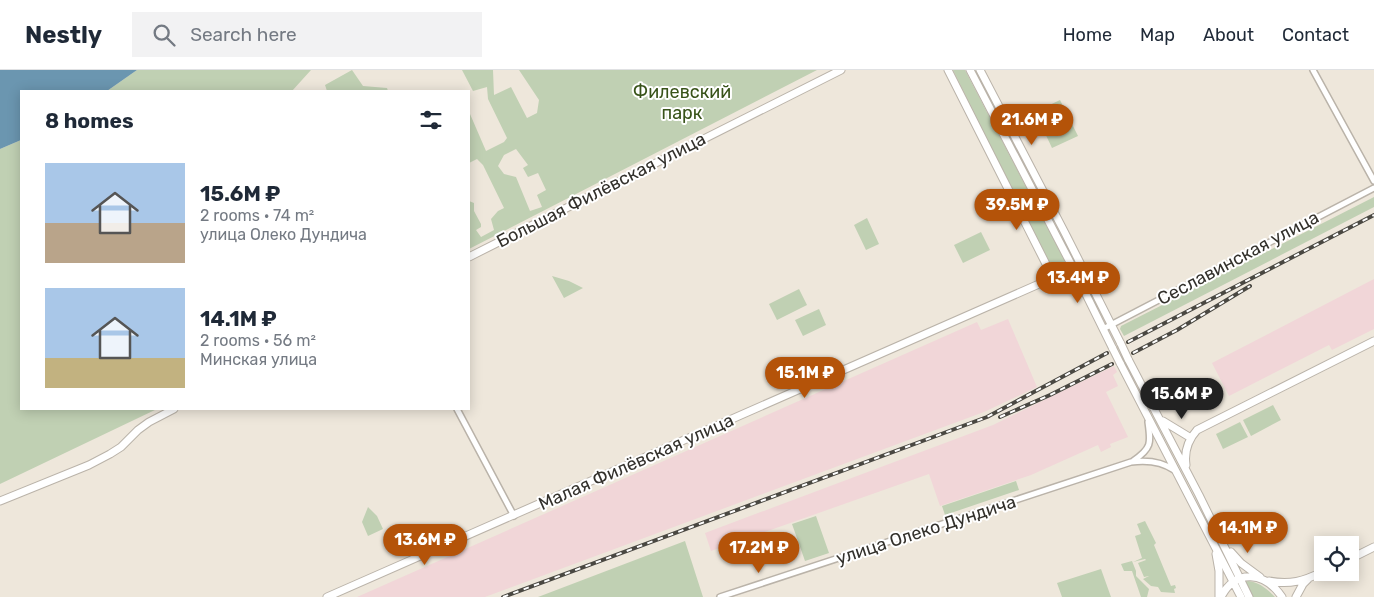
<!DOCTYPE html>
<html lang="en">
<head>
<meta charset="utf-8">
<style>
  :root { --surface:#fff; --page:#f2f2f3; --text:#1f2937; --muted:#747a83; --line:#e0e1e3; --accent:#b45309 }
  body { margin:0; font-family:Rubik,sans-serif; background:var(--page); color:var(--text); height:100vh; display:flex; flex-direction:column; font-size:19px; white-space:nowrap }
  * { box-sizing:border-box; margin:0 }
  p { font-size:16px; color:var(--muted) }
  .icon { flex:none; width:28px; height:28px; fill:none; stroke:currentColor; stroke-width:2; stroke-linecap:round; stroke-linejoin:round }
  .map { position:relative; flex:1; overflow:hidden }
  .side { position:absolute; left:20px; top:20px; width:450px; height:320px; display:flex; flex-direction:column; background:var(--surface); border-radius:0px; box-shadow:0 2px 12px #0003 }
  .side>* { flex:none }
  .fabs { position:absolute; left:1314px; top:466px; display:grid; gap:10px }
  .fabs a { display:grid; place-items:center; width:45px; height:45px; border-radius:0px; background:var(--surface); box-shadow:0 2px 12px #0003; font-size:25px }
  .price { position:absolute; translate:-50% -42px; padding:0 11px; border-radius:18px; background:var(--accent); color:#fff; font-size:16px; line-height:32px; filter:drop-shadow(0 1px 2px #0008) }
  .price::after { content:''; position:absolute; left:50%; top:30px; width:15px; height:11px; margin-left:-8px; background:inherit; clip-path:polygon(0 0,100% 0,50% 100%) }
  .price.on { background:#222; color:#fff }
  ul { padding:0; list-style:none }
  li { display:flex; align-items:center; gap:15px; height:125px; padding:0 25px }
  li span { display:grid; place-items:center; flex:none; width:140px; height:100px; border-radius:0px; color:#555 }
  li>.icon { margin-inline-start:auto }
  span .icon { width:60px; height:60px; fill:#fffc; stroke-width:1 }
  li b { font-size:21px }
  h2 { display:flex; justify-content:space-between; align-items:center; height:60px; padding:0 25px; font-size:21px }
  header { display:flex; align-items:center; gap:30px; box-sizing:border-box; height:70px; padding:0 25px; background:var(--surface); border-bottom:1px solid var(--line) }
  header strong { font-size:24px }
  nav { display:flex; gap:28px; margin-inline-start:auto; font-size:18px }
  .search { width:350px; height:45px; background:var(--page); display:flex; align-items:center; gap:12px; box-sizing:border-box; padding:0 18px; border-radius:0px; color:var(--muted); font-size:19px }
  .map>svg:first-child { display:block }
  .industrial { fill:#f1d6d8 }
  .green { fill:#c0d0b3; fill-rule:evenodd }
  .water { fill:#6b96b0 }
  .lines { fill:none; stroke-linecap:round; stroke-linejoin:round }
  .street-casing { stroke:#bab3a9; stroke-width:8 }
  .secondary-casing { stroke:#bab3a9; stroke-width:9 }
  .street { stroke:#fff; stroke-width:5 }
  .secondary { stroke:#fff; stroke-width:7 }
  .rail-casing { stroke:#4a4842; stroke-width:4 }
  .rail { stroke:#fff; stroke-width:2; stroke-dasharray:5.5; stroke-linecap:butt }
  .secondary-bridge-casing { stroke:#bab3a9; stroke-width:9; stroke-linecap:butt }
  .secondary-bridge { stroke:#fff; stroke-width:7 }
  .labels { text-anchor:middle; stroke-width:4; stroke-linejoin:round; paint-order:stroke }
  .park-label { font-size:18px; fill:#385319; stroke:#fff }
  .street-label { font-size:18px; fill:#33312c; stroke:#fff }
</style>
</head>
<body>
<header>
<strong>Nestly</strong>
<div class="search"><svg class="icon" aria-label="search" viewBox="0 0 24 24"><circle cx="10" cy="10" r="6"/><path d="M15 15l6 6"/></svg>Search here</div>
<nav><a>Home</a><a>Map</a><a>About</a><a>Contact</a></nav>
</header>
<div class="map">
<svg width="1374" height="527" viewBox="0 0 1374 527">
  <rect width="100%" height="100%" fill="#eee7db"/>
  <path class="industrial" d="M1374,209V259L1332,280L1329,275L1229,326L1212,293Z
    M1008,249L1037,317L984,342L485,527H357L977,252L981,260Z
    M1114,296L1117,302L1113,305L1118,316L1106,322L1128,367L1110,374L1111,377L1101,382L1098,375L1031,405L940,436L929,404L711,481L705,463L993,355Z"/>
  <path class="green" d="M137,0H311L292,21H107Z
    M352,0L363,16L387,18L388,21H327L325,15Z
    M462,0H493L494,25L511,17L527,48L537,43L539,30L519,0H817L469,179V131L474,133V141L481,154V157L476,160L481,167L494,160L491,149L498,141L504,138L483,95L477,89L469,93V64L470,63L469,61V45L470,44L486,81L504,72L507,68L488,29L487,17L473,21ZM516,79L528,95L523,98L528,107L538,103L546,120L537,125L542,137L530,141L516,107L504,104L498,96L504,85Z
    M953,0H965L1065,191L1061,197L1054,199L1050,196Z
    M1060,30L1078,66L1052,78L1035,42Z
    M21,70V339H157L0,414V79Z
    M1374,127V137L1124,266L1120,259L1121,256Z
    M867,148L879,174L866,180L854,155Z
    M981,162L990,180L963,193L954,175Z
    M552,206L569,211L583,218L564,228Z
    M799,219L807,235L777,250L769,234Z
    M819,239L826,255L803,266L795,250Z
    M1273,335L1281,350L1251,366L1243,350Z
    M1240,352L1248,367L1223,379L1216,364Z
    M1016,411L1019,420L945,445L942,436Z
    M368,437L377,446L383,459L368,466L362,452Z
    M816,446L829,483L805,491L792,454Z
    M1145,451L1156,473L1154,475L1171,516L1175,515L1176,518L1174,519L1175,523L1161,522L1158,517L1151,516L1143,509L1149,506L1144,507L1138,493L1146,490L1145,489L1133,492L1142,488L1135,466L1141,464L1137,454Z
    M685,471L703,527H538Z
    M1132,491L1136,501V506L1149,519L1147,527H1141L1132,501H1124L1121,494Z
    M1101,499L1111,527H1062L1057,513Z
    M1248,511C1259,512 1267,519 1275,527H1252L1245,512Z"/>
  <path class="water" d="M0,0H137L107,21H21V70L0,79Z"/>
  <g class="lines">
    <defs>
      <path id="street" d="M1313,0L1374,111
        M1103,259L1374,118
        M457,339L514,446
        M1133,391C1152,378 1151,373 1148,352
        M720,527L1131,392C1146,390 1161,391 1174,400"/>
      <path id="secondary" d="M948,0L1048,198C1049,203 1049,207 1045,211
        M970,0L1073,198L1113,279
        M980,0L1065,163L1121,274
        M469,187L841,0
        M1128,289L1199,425L1249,527
        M1120,293L1241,527
        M1163,351L1191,368
        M1186,395C1184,381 1188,370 1197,360L1374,271
        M0,431L89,395L110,384L121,377L138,360L149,352L174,339
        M1231,482L1241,493L1260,507
        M1216,484L1219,501V527
        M1350,489L1374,477
        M1269,511C1290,515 1304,511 1322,502
        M327,527L1064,203L1080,193
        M1221,527C1236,498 1265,502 1282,527
        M1296,527L1303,514L1308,509"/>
    </defs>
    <use href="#street" class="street-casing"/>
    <use href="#secondary" class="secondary-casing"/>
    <use href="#street" class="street"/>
    <use href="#secondary" class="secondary"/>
    <defs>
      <path id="rail" d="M1128,272L1374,145
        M1133,283L1177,260L1250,216
        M1000,347L1050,325L1112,294
        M503,527L987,347L1107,283"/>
    </defs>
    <use href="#rail" class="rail-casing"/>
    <use href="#rail" class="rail"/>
    <defs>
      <path id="secondary-bridge" d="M1121,274L1128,289
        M1113,279L1120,293"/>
    </defs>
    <use href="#secondary-bridge" class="secondary-bridge-casing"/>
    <use href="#secondary-bridge" class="secondary-bridge"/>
  </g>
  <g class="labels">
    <g class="park-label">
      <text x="682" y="28">Филевский<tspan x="682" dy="21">парк</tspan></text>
    </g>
    <g class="street-label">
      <text transform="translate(601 120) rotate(-27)" y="6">Большая Филёвская улица</text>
      <text transform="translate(1238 188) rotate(-28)" y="6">Сеславинская улица</text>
      <text transform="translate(636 392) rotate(-24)" y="6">Малая Филёвская улица</text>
      <text transform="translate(926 460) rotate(-18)" y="6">улица Олеко Дундича</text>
    </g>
  </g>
</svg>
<div class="fabs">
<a><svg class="icon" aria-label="locate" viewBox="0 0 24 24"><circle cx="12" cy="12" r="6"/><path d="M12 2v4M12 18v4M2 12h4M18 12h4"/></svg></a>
</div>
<b class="price" style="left:1032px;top:76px">21.6M ₽</b>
<b class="price" style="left:1017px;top:161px">39.5M ₽</b>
<b class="price" style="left:1078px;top:234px">13.4M ₽</b>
<b class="price" style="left:805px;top:329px">15.1M ₽</b>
<b class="price on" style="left:1182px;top:350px">15.6M ₽</b>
<b class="price" style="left:1248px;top:484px">14.1M ₽</b>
<b class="price" style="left:425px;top:496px">13.6M ₽</b>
<b class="price" style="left:759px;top:504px">17.2M ₽</b>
<section class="side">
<h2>8 homes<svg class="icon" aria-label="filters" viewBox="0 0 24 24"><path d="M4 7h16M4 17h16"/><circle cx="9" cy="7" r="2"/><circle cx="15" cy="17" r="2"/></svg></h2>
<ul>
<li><span style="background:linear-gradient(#a9c7e8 60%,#b9a48a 0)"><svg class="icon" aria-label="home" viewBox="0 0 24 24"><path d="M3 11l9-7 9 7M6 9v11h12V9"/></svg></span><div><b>15.6M ₽</b><p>2 rooms · 74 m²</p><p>улица Олеко Дундича</p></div></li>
<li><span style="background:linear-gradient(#a9c7e8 70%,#c2b280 0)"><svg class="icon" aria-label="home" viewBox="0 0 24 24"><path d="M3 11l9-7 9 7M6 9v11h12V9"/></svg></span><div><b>14.1M ₽</b><p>2 rooms · 56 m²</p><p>Минская улица</p></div></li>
</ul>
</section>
</div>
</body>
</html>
